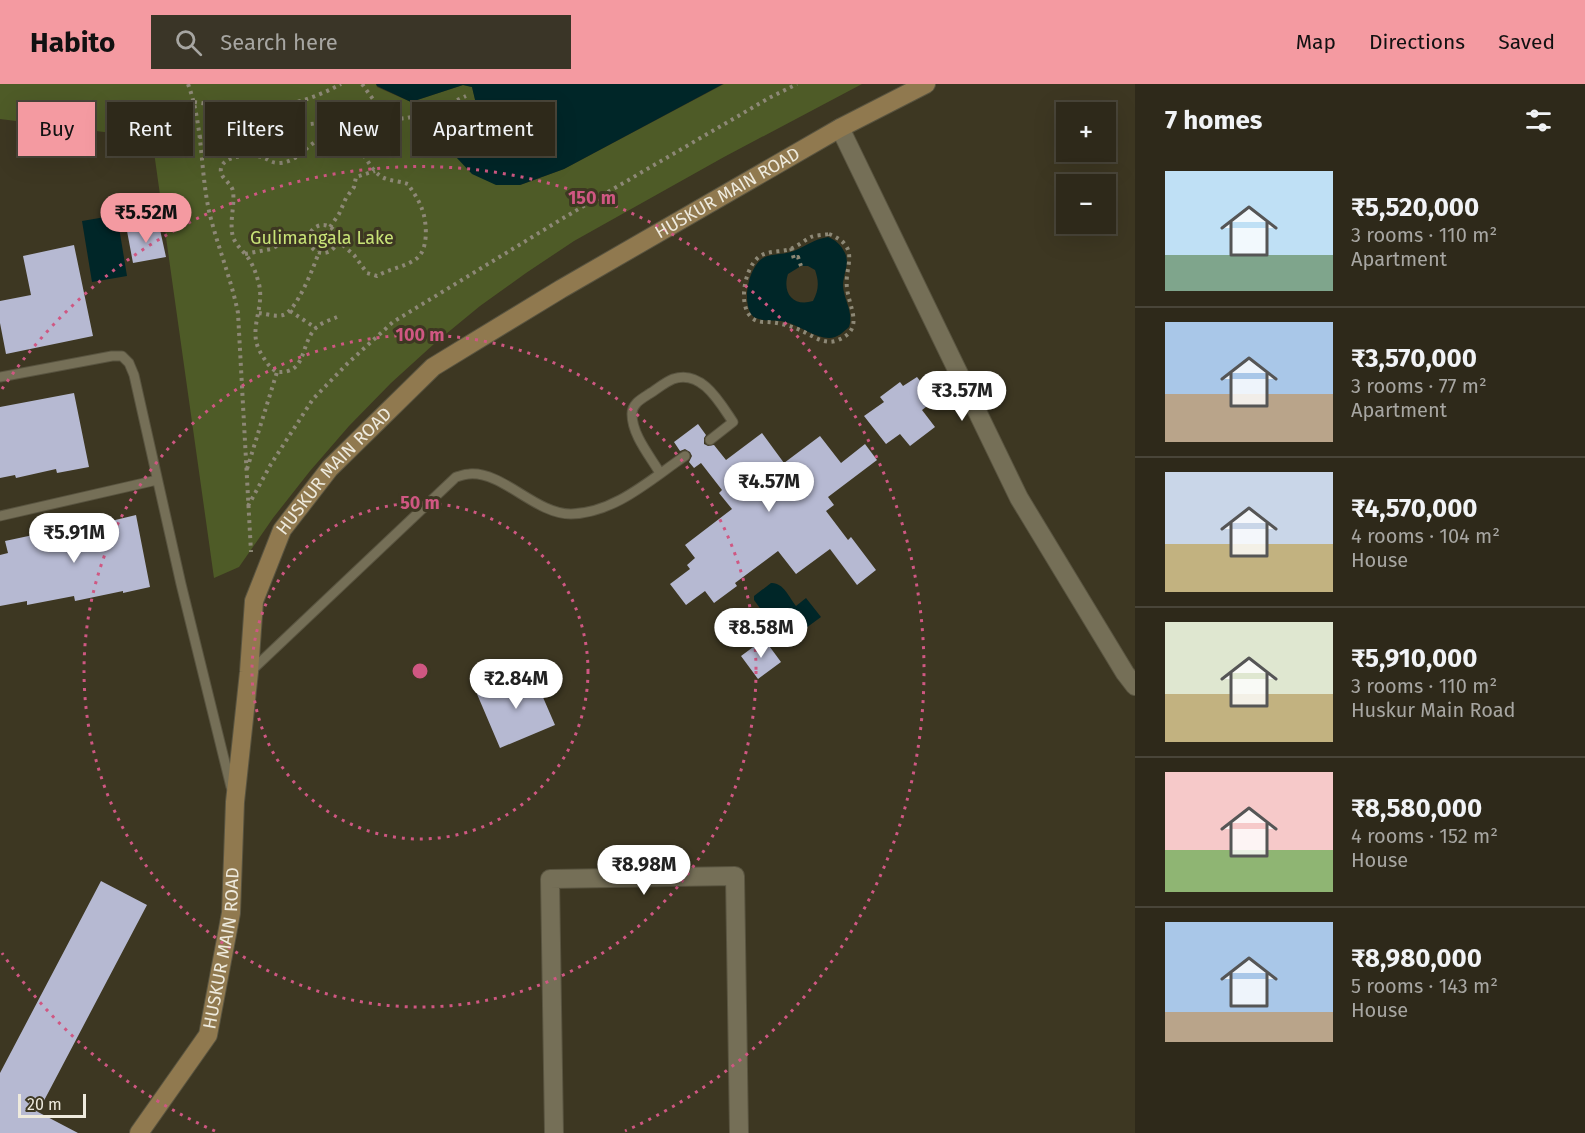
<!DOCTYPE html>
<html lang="en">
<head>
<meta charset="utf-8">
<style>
  :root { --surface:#2e291a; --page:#3a3527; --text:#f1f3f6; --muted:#a7a6a2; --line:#494539; --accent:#f49aa1 }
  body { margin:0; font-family:"Fira Sans",sans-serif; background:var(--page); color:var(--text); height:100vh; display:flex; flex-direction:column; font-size:22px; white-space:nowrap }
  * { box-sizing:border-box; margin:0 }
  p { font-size:20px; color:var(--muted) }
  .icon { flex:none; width:33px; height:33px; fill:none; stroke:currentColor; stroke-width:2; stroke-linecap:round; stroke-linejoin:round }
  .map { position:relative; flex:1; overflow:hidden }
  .drawer { display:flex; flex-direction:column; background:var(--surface); width:450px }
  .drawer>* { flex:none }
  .guide { position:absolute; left:18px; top:18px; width:570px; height:54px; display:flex; gap:12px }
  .controls { position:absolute; left:1056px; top:18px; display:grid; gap:12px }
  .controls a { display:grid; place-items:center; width:60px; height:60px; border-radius:0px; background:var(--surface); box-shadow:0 6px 24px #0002,0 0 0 2px var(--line); font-size:30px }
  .scale { position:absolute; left:18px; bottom:15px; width:68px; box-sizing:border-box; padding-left:6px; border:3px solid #eeeadd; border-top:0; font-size:16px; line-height:21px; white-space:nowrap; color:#eeeadd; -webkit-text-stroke:4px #3d3722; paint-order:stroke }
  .price { position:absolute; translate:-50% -51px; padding:0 14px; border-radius:21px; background:#fff; color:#222; font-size:20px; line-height:39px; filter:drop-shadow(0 2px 3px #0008) }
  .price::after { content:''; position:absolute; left:50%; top:36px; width:18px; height:14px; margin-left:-9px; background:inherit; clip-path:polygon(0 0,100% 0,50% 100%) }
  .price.on { background:var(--accent); color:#111 }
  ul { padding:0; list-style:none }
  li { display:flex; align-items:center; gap:18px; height:150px; padding:0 30px }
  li+li { border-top:2px solid var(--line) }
  li span { display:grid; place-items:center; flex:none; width:168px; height:120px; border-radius:0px; color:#555 }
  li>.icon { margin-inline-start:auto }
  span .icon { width:72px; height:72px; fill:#fffc; stroke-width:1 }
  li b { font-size:26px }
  h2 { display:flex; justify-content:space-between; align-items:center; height:72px; padding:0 30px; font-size:26px }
  .tag { padding:0 21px; border-radius:0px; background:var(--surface); box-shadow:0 6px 24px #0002,0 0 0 2px var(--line); font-size:21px; line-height:54px }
  .tag.on { background:var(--accent); color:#111 }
  header { display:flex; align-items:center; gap:36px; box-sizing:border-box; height:84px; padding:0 30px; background:var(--accent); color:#111 }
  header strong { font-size:28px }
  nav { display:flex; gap:33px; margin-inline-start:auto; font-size:21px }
  .search { width:420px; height:54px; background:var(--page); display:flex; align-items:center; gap:15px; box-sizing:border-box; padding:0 21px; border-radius:0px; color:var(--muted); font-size:22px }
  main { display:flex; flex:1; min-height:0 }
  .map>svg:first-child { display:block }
  .green { fill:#4e5b27 }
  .water { fill:#002628; fill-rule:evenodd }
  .building { fill:#b6b9d2 }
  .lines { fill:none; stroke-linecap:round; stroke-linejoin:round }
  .service-casing { stroke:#595440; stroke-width:11 }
  .minor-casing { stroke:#595440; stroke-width:20 }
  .secondary-casing { stroke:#595440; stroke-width:20 }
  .path { stroke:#8d8876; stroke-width:4; stroke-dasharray:3 4.5; stroke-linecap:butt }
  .service { stroke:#756f57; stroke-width:9 }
  .minor { stroke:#756f57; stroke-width:18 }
  .secondary { stroke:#90794f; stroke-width:18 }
  .ring { fill:none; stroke:#cf5782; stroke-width:3; stroke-dasharray:3 6 }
  .labels { text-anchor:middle; stroke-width:6; stroke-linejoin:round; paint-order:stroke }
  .street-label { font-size:18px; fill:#eeeadd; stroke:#3d3722 }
  .park-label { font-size:18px; fill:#c8e377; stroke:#3d3722 }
  .centre { fill:#cf5782; stroke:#3d3722; stroke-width:3 }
  .ring-label { font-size:18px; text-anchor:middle; font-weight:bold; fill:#cf5782; stroke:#3d3722; stroke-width:6; stroke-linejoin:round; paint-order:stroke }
</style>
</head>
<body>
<header>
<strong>Habito</strong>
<div class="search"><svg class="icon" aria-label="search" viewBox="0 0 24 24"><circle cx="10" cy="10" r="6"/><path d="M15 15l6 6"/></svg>Search here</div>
<nav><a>Map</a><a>Directions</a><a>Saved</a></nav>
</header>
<main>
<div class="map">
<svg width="1135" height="1049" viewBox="0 0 1135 1049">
  <rect width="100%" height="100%" fill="#3d3722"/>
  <path class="green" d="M0,0H376L377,3L411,18L463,1L472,3L476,19L464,30L447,38L520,101L564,85L724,0H862L724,73L574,157L526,189L480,222L435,259L391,299L349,342L310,387L273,434L239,483L214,494L152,54L0,35Z"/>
  <path class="water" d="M376,0H723L564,85L520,101H496L472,90L440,56V46L447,38L464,30L476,20L472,3L463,1L411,18L377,2Z
    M117,131L127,192L92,198L82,137Z
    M828,153C836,156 841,161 845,169C850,180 843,190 843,202C844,216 854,229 849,243C843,248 838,254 829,254C815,254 800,242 786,238C776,235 757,239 751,230C742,215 749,183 763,174C772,169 784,171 794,167C808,161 812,156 828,153ZM801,182H808L815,186C819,197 819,206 813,217C793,223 782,209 788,190Z
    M771,499C783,498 789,513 796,522L806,514L821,533L787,558L783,552L785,548L784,543L781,540L773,542L754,516V512Z"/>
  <path class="building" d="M159,141L166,173L133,179L127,147Z
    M74,161L93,252L6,270L0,239V217L31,211L23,172Z
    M917,293L935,316L922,326L935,343L910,362L900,350L886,360L864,332L884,318L880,313L900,298L903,302Z
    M74,309L89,383L57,389L56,385L16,394L15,391L0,394V323Z
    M698,340L706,351L704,354V360L708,362L714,361L726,376L762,349L784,379L820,352L841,379L865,360L877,376L828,413L834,421L826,427L848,456L851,453L876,486L857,501L830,465L796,490L778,467L735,499L737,502L714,519L705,507L686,521L670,500L690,485L687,481L695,474L685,461L732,425L719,409L722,406L701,379L694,384L689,378L692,372L690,368L685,365L680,367L674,358Z
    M136,431L150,503L123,509V507L75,517L74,512L27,521V517L0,522V471L8,469L5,457L52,447L53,451Z
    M764,555L781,578L758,595L741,572Z
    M532,588L555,641L500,664L477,610Z
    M101,797L147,821L38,1028L78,1049H0V989Z"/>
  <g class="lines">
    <defs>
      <path id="service" d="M0,293L112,272H122L129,279L134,291L181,500L231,703
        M660,389C650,372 632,351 632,330C632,320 641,315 649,310C656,306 665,298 673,295C702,285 720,319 733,338L710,356
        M0,432L157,396
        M251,587L456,393C460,392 465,390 469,390C503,387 535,430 571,430C615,429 651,395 685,372"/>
      <path id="minor" d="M840,44L1019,414L1125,589L1135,602
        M554,1049L550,795L735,792L739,1049"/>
      <g id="secondary">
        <path id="s1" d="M139,1049L208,951L231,829L235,718L249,588L254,517L282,446L330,384L433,283L561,205L840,44L926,0"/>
      </g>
    </defs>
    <use href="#service" class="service-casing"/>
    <use href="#minor" class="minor-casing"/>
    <use href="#secondary" class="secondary-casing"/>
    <path class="path" d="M188,0C203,40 200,85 209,127C217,161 231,194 238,229L251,468
      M362,0L378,22L393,36
      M194,18C210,20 226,23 241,24C275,27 312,16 341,0
      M199,53L319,39L378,37L407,34L429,29L466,12
      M309 155a14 14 0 1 1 28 0a14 14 0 1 1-28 0Z
      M330,143L339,130L346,114L354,103L356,93L375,87
      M829,150C862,163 844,182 847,204C849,224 865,245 838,256C824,262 812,251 800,246C788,241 776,238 764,238C734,238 742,184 760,172C768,167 778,168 787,166C796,164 803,157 811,153C816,151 823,151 829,150Z
      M791,164L794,175L798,173L801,182
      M245,170L271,165L285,158L293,160L309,153
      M290,227L316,244
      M259,229C266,230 276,233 283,231C297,227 314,182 319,168
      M337,233C330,236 320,239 315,245C300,261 307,290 277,288C270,284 266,278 262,271C246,247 265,226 259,200C256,189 253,180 246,171C241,165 236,161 233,153C229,138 235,122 233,107C231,98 219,94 221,84C224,71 251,70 262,73C268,75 271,79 279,79C306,78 310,44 344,56C366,63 365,82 382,93C389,97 400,97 408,100C413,108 419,116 422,125C427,138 429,166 416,175C405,183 389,185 377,192L367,189L354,171L337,156
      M247,385L277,288
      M248,422L271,380L313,315L348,279L393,238L565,133L769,14L797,0"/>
    <use href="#service" class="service"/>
    <use href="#minor" class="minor"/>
    <use href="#secondary" class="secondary"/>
  </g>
  <g class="ring">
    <circle cx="420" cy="587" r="168"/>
    <circle cx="420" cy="587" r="336"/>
    <path d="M215 1047A504 504 0 0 1 2 869M2 305A504 504 0 1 1 625 1047"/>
  </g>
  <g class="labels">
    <g class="street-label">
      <text dy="6" stroke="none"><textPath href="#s1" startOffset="1198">HUSKUR MAIN ROAD</textPath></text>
      <text dy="6" stroke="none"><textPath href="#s1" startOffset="712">HUSKUR MAIN ROAD</textPath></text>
      <text dy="6" stroke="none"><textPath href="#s1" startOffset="208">HUSKUR MAIN ROAD</textPath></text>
    </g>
    <g class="park-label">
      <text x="322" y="160">Gulimangala Lake</text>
    </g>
  </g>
  <circle cx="420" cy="587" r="9" class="centre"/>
  <g class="ring-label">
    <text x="592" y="120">150 m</text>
    <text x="420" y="257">100 m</text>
    <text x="420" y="425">50 m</text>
  </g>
</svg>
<div class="controls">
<a>+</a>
<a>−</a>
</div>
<div class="scale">20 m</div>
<b class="price on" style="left:146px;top:160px">₹5.52M</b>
<b class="price" style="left:962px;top:338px">₹3.57M</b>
<b class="price" style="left:769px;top:429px">₹4.57M</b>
<b class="price" style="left:74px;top:480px">₹5.91M</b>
<b class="price" style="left:761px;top:575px">₹8.58M</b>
<b class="price" style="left:516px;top:626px">₹2.84M</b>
<b class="price" style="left:644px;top:812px">₹8.98M</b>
<div class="guide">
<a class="tag on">Buy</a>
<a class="tag">Rent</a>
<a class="tag">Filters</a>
<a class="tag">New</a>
<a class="tag">Apartment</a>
</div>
</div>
<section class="drawer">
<h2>7 homes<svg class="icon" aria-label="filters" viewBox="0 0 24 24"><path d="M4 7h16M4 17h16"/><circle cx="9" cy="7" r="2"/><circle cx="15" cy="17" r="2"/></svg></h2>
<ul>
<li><span style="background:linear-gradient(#bfe0f5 70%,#7fa58c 0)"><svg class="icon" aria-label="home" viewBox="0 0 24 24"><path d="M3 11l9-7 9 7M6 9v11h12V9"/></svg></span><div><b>₹5,520,000</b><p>3 rooms · 110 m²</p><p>Apartment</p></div></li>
<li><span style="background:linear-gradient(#a9c7e8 60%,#b9a48a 0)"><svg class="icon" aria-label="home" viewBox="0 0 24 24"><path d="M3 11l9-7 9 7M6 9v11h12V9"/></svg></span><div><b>₹3,570,000</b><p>3 rooms · 77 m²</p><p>Apartment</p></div></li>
<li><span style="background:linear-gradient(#c9d6e8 60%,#c2b280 0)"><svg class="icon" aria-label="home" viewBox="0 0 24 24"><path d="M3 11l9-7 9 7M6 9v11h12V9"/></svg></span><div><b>₹4,570,000</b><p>4 rooms · 104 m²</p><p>House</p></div></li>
<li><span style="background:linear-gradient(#dfe7d0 60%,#c2b280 0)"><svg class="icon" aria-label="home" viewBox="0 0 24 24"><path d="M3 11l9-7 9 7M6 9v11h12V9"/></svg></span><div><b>₹5,910,000</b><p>3 rooms · 110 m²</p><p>Huskur Main Road</p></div></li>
<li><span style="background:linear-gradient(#f6c9c9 65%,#8fb573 0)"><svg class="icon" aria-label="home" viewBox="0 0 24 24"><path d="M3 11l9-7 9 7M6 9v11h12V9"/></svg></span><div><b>₹8,580,000</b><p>4 rooms · 152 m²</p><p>House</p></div></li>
<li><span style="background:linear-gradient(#a9c7e8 75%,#b9a48a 0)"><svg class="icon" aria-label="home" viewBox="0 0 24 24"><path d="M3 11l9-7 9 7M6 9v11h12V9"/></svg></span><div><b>₹8,980,000</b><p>5 rooms · 143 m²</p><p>House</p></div></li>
</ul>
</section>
</main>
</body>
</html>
